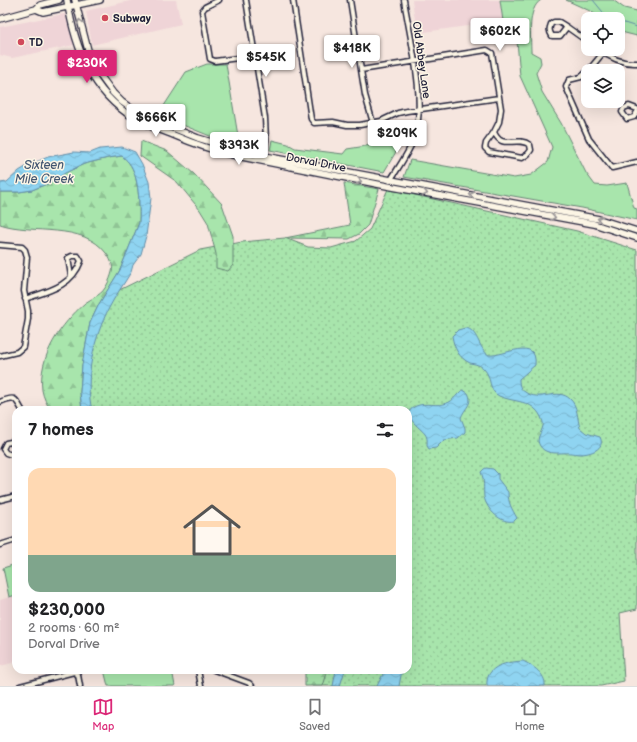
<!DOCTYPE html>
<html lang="en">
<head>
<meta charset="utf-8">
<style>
  :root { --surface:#fff; --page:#f6f6f6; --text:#202124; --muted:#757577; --line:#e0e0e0; --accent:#db2777 }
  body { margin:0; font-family:"Balsamiq Sans",sans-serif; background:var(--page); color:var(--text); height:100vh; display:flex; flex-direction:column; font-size:15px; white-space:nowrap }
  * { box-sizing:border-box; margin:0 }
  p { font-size:13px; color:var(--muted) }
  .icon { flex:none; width:22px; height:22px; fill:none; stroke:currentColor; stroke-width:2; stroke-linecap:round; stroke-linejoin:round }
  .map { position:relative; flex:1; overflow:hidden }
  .sheet { position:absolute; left:12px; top:406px; width:400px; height:268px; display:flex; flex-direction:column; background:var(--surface); border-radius:12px; box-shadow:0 4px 16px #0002 }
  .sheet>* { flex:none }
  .controls { position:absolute; left:581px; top:12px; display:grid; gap:8px }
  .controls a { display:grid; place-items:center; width:44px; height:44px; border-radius:8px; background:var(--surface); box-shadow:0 4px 16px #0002; font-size:20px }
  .price { position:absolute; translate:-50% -34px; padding:0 9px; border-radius:4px; background:#fff; color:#222; font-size:13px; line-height:26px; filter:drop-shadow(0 1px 2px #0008) }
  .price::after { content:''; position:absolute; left:50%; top:24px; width:12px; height:9px; margin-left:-6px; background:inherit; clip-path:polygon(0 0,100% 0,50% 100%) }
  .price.current { background:var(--accent); color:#fff }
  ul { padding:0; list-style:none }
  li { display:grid; align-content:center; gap:8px; height:212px; padding:0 16px }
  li+li { border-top:1px solid var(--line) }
  li span { display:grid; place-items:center; height:124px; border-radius:12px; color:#555 }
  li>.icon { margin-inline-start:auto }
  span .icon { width:72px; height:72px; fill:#fffc; stroke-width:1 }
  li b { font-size:17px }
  h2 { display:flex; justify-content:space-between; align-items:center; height:48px; padding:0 16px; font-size:17px }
  .tab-bar { display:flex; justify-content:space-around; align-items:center; height:56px; border-top:1px solid var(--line); background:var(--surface); font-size:11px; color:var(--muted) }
  .tab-bar a { display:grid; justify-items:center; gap:2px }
  .tab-bar .current { color:var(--accent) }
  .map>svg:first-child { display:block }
  .built { fill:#efd4d7 }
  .grass { fill:url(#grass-dots); stroke:#658474 }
  .forest { fill:url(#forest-firs); stroke:#658474 }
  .park { fill:#a8e5ac; stroke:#658474 }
  .water { fill:url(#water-waves); stroke:#638da8 }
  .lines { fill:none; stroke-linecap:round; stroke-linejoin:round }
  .stream { stroke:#638da8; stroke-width:1 }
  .street-casing { stroke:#22223b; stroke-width:7 }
  .secondary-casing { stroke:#22223b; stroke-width:8 }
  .street { stroke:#fcf5e5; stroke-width:4 }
  .secondary { stroke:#fcf5e5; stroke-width:5.5 }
  .oneway { stroke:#9a9698 }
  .poi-dot { fill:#d1495b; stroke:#fcf5e5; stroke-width:1.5 }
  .labels { text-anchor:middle; stroke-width:3; stroke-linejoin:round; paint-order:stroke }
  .poi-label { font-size:11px; font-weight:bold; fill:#22223b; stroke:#fcf5e5; text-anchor:start }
  .street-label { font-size:11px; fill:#22223b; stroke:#fcf5e5 }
  .water-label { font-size:12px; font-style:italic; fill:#435772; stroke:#fcf5e5 }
</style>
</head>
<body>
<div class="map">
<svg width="637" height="686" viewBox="0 0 637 686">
  <defs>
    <pattern id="grass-dots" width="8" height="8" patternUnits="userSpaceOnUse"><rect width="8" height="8" fill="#a8e5ac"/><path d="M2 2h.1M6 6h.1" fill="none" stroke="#90c495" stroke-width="1.8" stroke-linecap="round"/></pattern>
    <pattern id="forest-firs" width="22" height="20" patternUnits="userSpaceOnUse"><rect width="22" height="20" fill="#a8e5ac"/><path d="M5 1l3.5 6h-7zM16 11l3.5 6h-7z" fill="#90c495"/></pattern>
    <pattern id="water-waves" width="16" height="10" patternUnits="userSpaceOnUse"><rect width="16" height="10" fill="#8fd4f1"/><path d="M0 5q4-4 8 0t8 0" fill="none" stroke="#7bb6d0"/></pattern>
  </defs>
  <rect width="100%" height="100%" fill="#f6e6df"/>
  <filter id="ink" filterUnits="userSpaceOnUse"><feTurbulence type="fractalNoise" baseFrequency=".025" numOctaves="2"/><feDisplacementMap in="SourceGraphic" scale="8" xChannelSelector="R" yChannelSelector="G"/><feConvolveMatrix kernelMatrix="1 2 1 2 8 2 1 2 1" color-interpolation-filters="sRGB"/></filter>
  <g filter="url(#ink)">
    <path class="built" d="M134,0H176L181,24L92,45L86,11Z
      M412,0H500L503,21L417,33Z
      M64,14L68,17L74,45L12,58L0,55V27Z
      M16,595V662L0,666V600Z"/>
    <path class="grass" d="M388,189L577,231L637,250V609L620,613L624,681L601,686H312L314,670H408V410H56L44,389L45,363L58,337L81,309L200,250L242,242L285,238L308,247L331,248L356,241L370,229Z"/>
    <path class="forest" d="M141,141L167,151L194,174L222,204L233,236V265L228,271L216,268V254L208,223L200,210L177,182L140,156Z
      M122,156C124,158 127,160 129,163C139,175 140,207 139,223L120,270L99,304L90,323L82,365L80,392L82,410H50C47,404 43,397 42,390C38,356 61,324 85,303C89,300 94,298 98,295C105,291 110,280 112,272C114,266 110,258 106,253C83,222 32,235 0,224V192H19L32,190L54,181L65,173L84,164L108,158Z
      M344,183L379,189L368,225L359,234L349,239L285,238L350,225Z
      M305,670H328L323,686H305Z"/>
    <path class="park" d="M500,0H541C527,9 531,37 531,52L540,57L541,63L536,73L542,92L561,123L586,173L595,185L607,186L627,183L634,208L637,209V220L582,208L404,177L410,160L514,178L531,175L548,162L552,147L520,76L516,29L508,21H503Z
      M566,0H613L624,8L637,11V36L625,33L618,29V19H603L590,11Z
      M207,64H226L239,142L210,136L158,115L186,72Z
      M406,135L384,172L270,150L272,140L288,144L295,148L343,154L347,149C367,146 386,143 406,135Z
      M16,564V595L9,597L3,568Z
      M104,670H172L175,686H108Z"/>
    <path class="water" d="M122,147L135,152L142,164L149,182L151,198L146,236L141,254L133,265L131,272C124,284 115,296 109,308C94,337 84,379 92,410H82L80,392L82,365L90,323L99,304L120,270L139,223C140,207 139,175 129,163C127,160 124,158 122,156L108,158L84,164L65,173L54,181L32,190L19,192H0V183L7,182L19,171L29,165L48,157L74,152L90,153L100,149Z
      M465,328C478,329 478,349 489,355C503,357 538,335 535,365L519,379C519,385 520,389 525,392C540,403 558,387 570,399C578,406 577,418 580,428L586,433L600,437C606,449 590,454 580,454C577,454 574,453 571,453C559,452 542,457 538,441C538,435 542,432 543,426C544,423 542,420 541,417C532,399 515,403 499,396C488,391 492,377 484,369C481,365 475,364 470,363C459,358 454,348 452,336L458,330Z
      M463,390L468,393C474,404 464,408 461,418L465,428V432L458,438L444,440L436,448L429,449L427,446C427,442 428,438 425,434C421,428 398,414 416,406C426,402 438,407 447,403C454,401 457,393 463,390Z
      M486,468L493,469L498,474V479L508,492C508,503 512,509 517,518L514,521C501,524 487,510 484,497C483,488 485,481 481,472L484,469Z
      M523,661C533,666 546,674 545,686H487C485,665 508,662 523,661Z
      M336,670H345L340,686H333Z
      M385,670H402L399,686H377Z"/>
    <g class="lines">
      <path class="stream" d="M593,0L607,17L614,19
        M618,21L637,27"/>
      <defs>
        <path id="street" d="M219,0L205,7L202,11L210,59L215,61L254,56
          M246,0L265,118L266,140L264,158
          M293,0L311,119L314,123L333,122L347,125H360L381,121L398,113L407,111L499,98
          M350,0L361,70L487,50L492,53L501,109L499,122L494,132L486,143L485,148L489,152L522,158L528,154L531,150L530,145C516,135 502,151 494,132
          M554,22H559L567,27L560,36H552C549,31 549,29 551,24Z
          M567,27L588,42
          M598,49C610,58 622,64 637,63
          M361,70L365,95L373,123
          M588,71L581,77L569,80L566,87L589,139L612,168L637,162
          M588,71L603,53
          M637,109L629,106L624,108L622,112L627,119L634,117L637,112
          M390,181C398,168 408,154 414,139C427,103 410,38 404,0
          M0,245L22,247L25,250L27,257L24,291L28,311V319L23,347L17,352L0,356
          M25,299C49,291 72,286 81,261L78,256H72L68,258L71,276
          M0,402C14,396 15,397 22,410
          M16,445L11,442L6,443L3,449L6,453L12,455L16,451
          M0,500L16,496
          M0,545L16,540
          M198,670L201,686
          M214,670L249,683L252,686
          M20,686L74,672L78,675L80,686"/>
        <path id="secondary" d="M67,0C75,47 91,92 134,118C146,125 158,129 171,134C192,143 214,151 237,156L387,186L594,224L637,238
          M75,0L89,54L102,78L113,93L122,102L132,109L150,119L198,138L218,144L264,156L599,219L637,231
          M36,9L43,12L100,0
          M0,19L36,9L40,5L59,0"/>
      </defs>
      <use href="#street" class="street-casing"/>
      <use href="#secondary" class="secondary-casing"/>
      <use href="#street" class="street"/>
      <use href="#secondary" class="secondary"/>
    </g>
    <defs><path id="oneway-chevron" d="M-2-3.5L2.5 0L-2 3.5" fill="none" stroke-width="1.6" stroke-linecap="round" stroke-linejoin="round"/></defs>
    <g class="oneway">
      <use href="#oneway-chevron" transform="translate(80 22) rotate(-104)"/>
      <use href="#oneway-chevron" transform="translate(359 181) rotate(11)"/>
      <use href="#oneway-chevron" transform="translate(425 193) rotate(10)"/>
      <use href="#oneway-chevron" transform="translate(472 195) rotate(-169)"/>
      <use href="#oneway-chevron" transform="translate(553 217) rotate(10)"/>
      <use href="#oneway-chevron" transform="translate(600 219) rotate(-166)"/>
    </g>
  </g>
  <g class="poi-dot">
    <circle cx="105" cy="18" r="4"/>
    <circle cx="21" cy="42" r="4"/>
  </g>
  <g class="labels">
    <g class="poi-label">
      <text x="113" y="22">Subway</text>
      <text x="29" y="46">TD</text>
    </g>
    <g class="street-label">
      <text transform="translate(422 60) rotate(82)" y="4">Old Abbey Lane</text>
      <text transform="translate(316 162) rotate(11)" y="4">Dorval Drive</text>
    </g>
    <g class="water-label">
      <text x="44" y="169">Sixteen<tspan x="44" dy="14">Mile Creek</tspan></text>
    </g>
  </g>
</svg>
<div class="controls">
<a><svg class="icon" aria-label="locate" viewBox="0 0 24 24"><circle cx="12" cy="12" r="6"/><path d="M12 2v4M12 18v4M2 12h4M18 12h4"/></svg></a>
<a><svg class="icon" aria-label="layers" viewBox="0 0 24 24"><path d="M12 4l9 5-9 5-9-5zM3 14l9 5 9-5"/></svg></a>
</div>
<b class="price" style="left:500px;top:52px">$602K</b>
<b class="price" style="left:352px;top:69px">$418K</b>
<b class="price" style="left:266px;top:78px">$545K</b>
<b class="price current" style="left:87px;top:84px">$230K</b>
<b class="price" style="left:156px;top:138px">$666K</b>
<b class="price" style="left:397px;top:154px">$209K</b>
<b class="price" style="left:239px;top:166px">$393K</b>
<section class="sheet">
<h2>7 homes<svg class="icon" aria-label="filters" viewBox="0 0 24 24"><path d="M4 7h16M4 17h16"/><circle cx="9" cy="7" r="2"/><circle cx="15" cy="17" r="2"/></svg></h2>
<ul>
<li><span style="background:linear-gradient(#ffd9b3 70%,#7fa58c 0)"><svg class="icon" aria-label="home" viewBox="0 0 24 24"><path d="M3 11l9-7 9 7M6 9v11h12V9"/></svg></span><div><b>$230,000</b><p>2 rooms · 60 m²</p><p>Dorval Drive</p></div></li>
</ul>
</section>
</div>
<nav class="tab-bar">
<a class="current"><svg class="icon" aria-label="map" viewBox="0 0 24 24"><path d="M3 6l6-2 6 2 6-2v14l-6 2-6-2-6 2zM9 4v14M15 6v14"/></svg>Map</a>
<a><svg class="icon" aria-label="saved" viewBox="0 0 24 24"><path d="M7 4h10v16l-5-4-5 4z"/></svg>Saved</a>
<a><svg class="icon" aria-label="home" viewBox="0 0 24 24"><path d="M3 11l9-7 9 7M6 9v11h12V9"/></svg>Home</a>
</nav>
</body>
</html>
